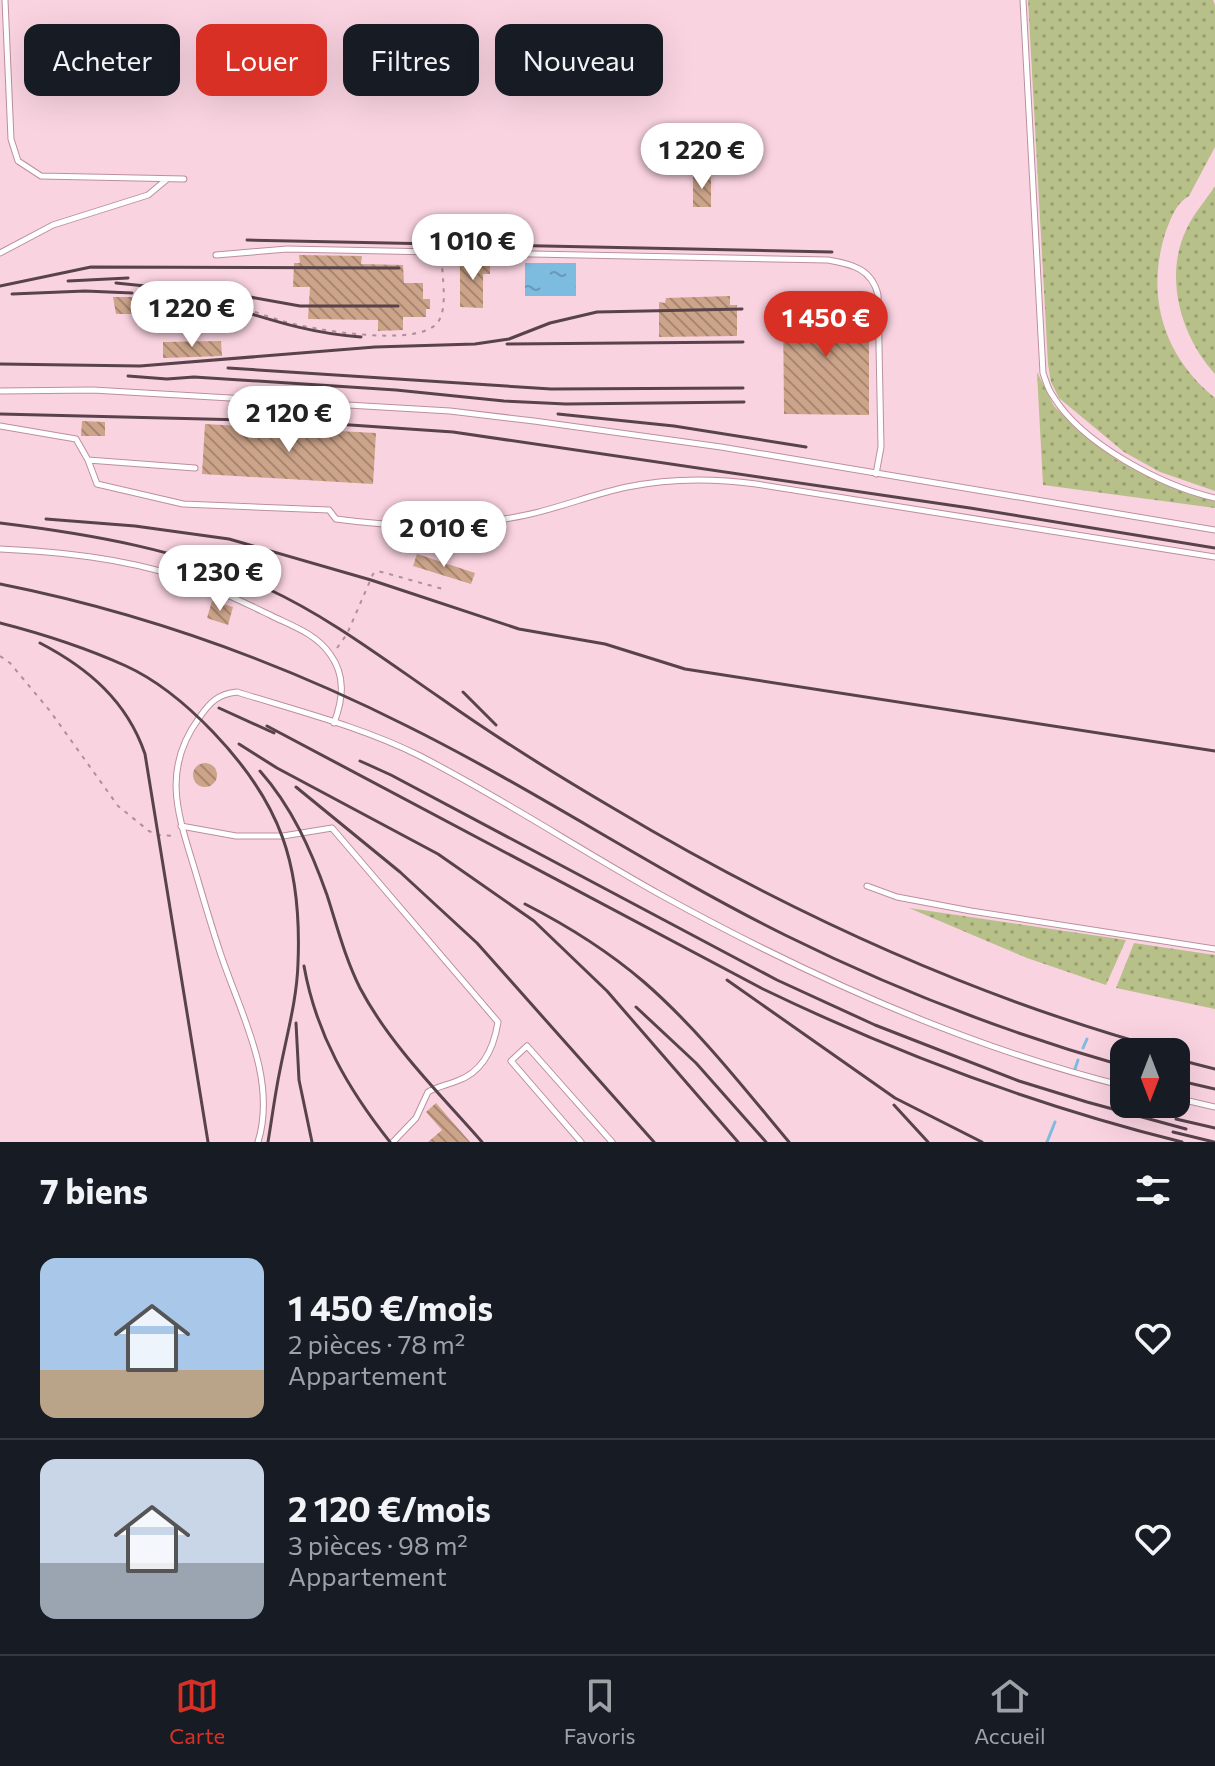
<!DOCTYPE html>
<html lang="fr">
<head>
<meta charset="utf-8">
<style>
  :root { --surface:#171b24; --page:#242831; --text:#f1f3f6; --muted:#9ea1a6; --line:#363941; --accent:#d93025 }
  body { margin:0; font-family:Commissioner,sans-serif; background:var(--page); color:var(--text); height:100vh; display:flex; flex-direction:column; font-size:30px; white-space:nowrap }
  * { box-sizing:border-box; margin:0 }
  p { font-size:26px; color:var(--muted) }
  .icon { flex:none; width:44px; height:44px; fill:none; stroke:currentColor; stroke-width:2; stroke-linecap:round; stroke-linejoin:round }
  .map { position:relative; height:1142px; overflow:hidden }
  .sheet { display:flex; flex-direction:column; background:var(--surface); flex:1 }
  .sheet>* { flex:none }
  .guide { position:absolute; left:24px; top:24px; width:800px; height:72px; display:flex; gap:16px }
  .needle { width:52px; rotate:180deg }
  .buttons { position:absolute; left:1110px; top:1038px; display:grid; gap:16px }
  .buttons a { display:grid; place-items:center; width:80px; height:80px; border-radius:16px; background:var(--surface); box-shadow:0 8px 32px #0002; font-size:40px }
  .price { position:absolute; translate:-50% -68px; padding:0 18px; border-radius:28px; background:#fff; color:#222; font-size:26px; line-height:52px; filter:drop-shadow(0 2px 4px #0008) }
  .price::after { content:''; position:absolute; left:50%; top:48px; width:24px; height:18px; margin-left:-12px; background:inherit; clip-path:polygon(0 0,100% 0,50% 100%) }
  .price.active { background:var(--accent); color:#fff }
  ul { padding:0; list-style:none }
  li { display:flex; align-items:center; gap:24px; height:200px; padding:0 40px }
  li+li { border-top:2px solid var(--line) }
  li span { display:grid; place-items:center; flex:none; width:224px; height:160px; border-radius:16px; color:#555 }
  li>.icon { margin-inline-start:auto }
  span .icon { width:96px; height:96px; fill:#fffc; stroke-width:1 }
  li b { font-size:34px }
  h2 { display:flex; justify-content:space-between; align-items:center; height:96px; padding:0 40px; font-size:34px }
  .pill { padding:0 28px; border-radius:16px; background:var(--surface); box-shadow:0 8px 32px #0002; font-size:28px; line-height:72px }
  .pill.active { background:var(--accent); color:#fff }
  .menu { display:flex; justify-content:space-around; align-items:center; height:112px; border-top:2px solid var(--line); background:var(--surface); font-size:22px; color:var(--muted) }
  .menu a { display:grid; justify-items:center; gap:4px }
  .menu .active { color:var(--accent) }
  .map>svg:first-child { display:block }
  .grass { fill:url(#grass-dots) }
  .water { fill:url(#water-ripples) }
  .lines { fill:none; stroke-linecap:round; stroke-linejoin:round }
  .stream { stroke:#7dbbdf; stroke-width:3 }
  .building { fill:url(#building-back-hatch) }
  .service-casing { stroke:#bc8f9f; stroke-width:7 }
  .path { stroke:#ae8f9a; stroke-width:2; stroke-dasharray:4 6; stroke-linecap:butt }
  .service { stroke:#fff; stroke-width:5 }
  .rail { stroke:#58434b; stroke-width:3 }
</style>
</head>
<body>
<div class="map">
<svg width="1215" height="1142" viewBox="0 0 1215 1142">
  <defs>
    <pattern id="grass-dots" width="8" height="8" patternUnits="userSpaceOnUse" patternTransform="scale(2)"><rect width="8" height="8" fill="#b8c089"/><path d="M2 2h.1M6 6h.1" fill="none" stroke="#979d71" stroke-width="1.8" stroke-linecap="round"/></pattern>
    <pattern id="water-ripples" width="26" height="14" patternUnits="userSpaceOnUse" patternTransform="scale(2)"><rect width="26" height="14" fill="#7dbbdf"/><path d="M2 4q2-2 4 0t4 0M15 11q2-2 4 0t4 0" fill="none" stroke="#6899b6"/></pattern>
    <pattern id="building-back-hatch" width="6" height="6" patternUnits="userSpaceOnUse" patternTransform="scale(2)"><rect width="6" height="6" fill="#cca48a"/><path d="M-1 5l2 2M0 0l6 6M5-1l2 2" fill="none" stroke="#a78672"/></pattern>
  </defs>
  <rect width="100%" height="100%" fill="#fad3e1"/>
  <path class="grass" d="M1028,0H1213L1215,5V147L1189,196C1176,203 1171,218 1166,231C1145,295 1163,356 1215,398V491L1160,472L1124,452L1059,398L1051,382L1048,364Z
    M1215,186V374C1181,337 1163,276 1187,228C1194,213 1206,200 1215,186Z
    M1037,372L1054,406L1070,422L1117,460L1188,494L1215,501V508L1043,485Z
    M909,908L1126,940L1106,985L1027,958Z
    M1134,943L1215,955V1009L1116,988Z"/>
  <path class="water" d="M525,263H576V296H525Z"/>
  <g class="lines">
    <path class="stream" d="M1083,1048L1087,1039
      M1075,1069L1078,1060
      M1047,1142L1055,1122"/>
  </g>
  <path class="building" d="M693,175H711V207H693Z
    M299,255L362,256L361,264L403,265L404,283H423V299H430V309H426V317H403V330L378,331V320L308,319L310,287H293L294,263H300Z
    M460,258L490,260V274H483V308L460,307Z
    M730,296V305H737V336L659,337V302L665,303L666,298Z
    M113,297H143V301H151V314H116Z
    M783,303H869V415L784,414Z
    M221,341L222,356L163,358V342Z
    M82,421L105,422V436H81Z
    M205,424L376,433L373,484L202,474Z
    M417,554L475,573L471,584L413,566Z
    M212,601L233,607L228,625L207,618Z
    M193 775a12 12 0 1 1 24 0a12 12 0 1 1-24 0Z
    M436,1103L470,1142H428L442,1130L426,1112Z"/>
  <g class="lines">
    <defs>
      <path id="service" d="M5,0L11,139L18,161L41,176L184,179
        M1023,0L1043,373C1046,381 1048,390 1053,396C1082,444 1162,486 1215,498
        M0,253L53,225L148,195L166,180
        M216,255L287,249L828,260C852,264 872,269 878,295L881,447L876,474
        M0,391L93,390L450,411L534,421L721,447L1215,530
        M0,426L76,439L88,460L195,468
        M88,460L97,484L183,504L329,510L336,519C403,528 460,529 526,515C560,508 593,494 627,487C670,478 712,478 756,484L1215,557
        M0,549C61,552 122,558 180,577C211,586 241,601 270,615C292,626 315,633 330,654C346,676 343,699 334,723
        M181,826L236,836H283L332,828L498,1022C494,1047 483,1072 457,1081C447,1085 436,1087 428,1092L416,1118L393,1142
        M867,886L897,897L971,911L1215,949
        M1176,1098L1215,1107
        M258,1142C278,1077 238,1009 219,949C210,922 202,894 194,867C177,812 162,769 199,718C210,702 218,694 237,692C298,711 362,727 420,756C502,798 580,850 661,895C806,975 963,1046 1124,1086
        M581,1142L511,1061L527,1046L612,1142"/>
    </defs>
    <use href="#service" class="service-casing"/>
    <path class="path" d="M217,299C239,306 260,314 282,321C310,329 419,349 438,322C448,308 442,278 442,261
      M337,648L347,634L373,574L378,571L443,589
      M0,656L10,663L50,711L118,806L149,831L158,835L175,836"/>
    <use href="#service" class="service"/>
    <path class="rail" d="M247,240L832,252
      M68,281L128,278
      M116,283L244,296L300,306H398
      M0,286L91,267L399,268
      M12,294L85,291L132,293
      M202,299C258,315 302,333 361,337
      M507,344L743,342
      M0,364L140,366L375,347L475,344L509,339L550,323L597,312L742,309
      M228,368L551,389L743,388
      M128,376L167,379L194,377L396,390L504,401L566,404L744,402
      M0,414L292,421L453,432L970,508L1215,548
      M558,414L674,426L806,447
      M46,519L135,526L229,539L371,580L519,629L605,644L685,669L1215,751
      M0,523C90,534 183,550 266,588C329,617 385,660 442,699C497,738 555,774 613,808C789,913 976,999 1174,1052
      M0,584C141,612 278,661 407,726C536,790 656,871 785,935C894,989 1007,1033 1124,1066
      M0,623C43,634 86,648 126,666C159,681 188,706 213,732C281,803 302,865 298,963C297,999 287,1034 280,1070C275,1094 272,1118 268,1142
      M40,643C88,668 127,701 145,754L208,1142
      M463,692L496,725
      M219,708L274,733
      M267,726L763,989C898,1054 1037,1106 1182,1142
      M239,744L277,768L438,854L534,921L607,991L738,1142
      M360,761L391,775L777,980L875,1025L1019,1081L1087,1102L1186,1129
      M260,771C292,807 311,850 327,895C337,926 345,958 360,988C390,1045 440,1094 482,1142
      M296,787L400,872L477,943L654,1142
      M525,904C566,925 608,951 644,982C698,1029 743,1087 789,1142
      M304,966C316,1034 348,1089 390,1142
      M727,980L895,1098L982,1142
      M636,1007L696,1063L766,1142
      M296,1023L299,1080L312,1142
      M1176,1059L1215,1069
      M1176,1080L1215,1089
      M894,1105L928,1142
      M1176,1119L1215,1128
      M1173,1132L1214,1142"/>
  </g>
</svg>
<div class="buttons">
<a><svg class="needle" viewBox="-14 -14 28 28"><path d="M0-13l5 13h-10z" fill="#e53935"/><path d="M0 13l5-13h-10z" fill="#9ea1a6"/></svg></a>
</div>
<b class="price" style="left:702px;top:191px">1 220 €</b>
<b class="price" style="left:473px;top:282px">1 010 €</b>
<b class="price" style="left:192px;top:349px">1 220 €</b>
<b class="price active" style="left:826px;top:359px">1 450 €</b>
<b class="price" style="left:289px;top:454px">2 120 €</b>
<b class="price" style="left:444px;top:569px">2 010 €</b>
<b class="price" style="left:220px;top:613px">1 230 €</b>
<div class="guide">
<a class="pill">Acheter</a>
<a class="pill active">Louer</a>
<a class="pill">Filtres</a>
<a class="pill">Nouveau</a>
</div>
</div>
<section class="sheet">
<h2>7 biens<svg class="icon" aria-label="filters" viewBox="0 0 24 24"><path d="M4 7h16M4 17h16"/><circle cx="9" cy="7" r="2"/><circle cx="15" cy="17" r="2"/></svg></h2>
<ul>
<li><span style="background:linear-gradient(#a9c7e8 70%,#b9a48a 0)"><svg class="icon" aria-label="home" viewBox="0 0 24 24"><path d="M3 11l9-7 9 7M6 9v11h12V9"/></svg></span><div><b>1 450 €/mois</b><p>2 pièces · 78 m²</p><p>Appartement</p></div><svg class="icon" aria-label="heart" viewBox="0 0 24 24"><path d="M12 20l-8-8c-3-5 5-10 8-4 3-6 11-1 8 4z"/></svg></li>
<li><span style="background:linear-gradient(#c9d6e8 65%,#9aa5b1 0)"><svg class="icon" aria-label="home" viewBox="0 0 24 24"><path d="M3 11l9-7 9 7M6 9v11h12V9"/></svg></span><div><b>2 120 €/mois</b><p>3 pièces · 98 m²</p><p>Appartement</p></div><svg class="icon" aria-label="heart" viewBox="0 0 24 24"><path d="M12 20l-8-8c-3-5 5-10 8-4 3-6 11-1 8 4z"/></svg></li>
</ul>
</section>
<nav class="menu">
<a class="active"><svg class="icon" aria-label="map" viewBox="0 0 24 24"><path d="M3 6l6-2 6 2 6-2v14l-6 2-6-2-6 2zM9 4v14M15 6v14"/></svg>Carte</a>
<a><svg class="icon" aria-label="saved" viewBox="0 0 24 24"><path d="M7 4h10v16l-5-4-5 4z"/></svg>Favoris</a>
<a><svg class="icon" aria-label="home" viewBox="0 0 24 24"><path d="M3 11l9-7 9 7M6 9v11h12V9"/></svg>Accueil</a>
</nav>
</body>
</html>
